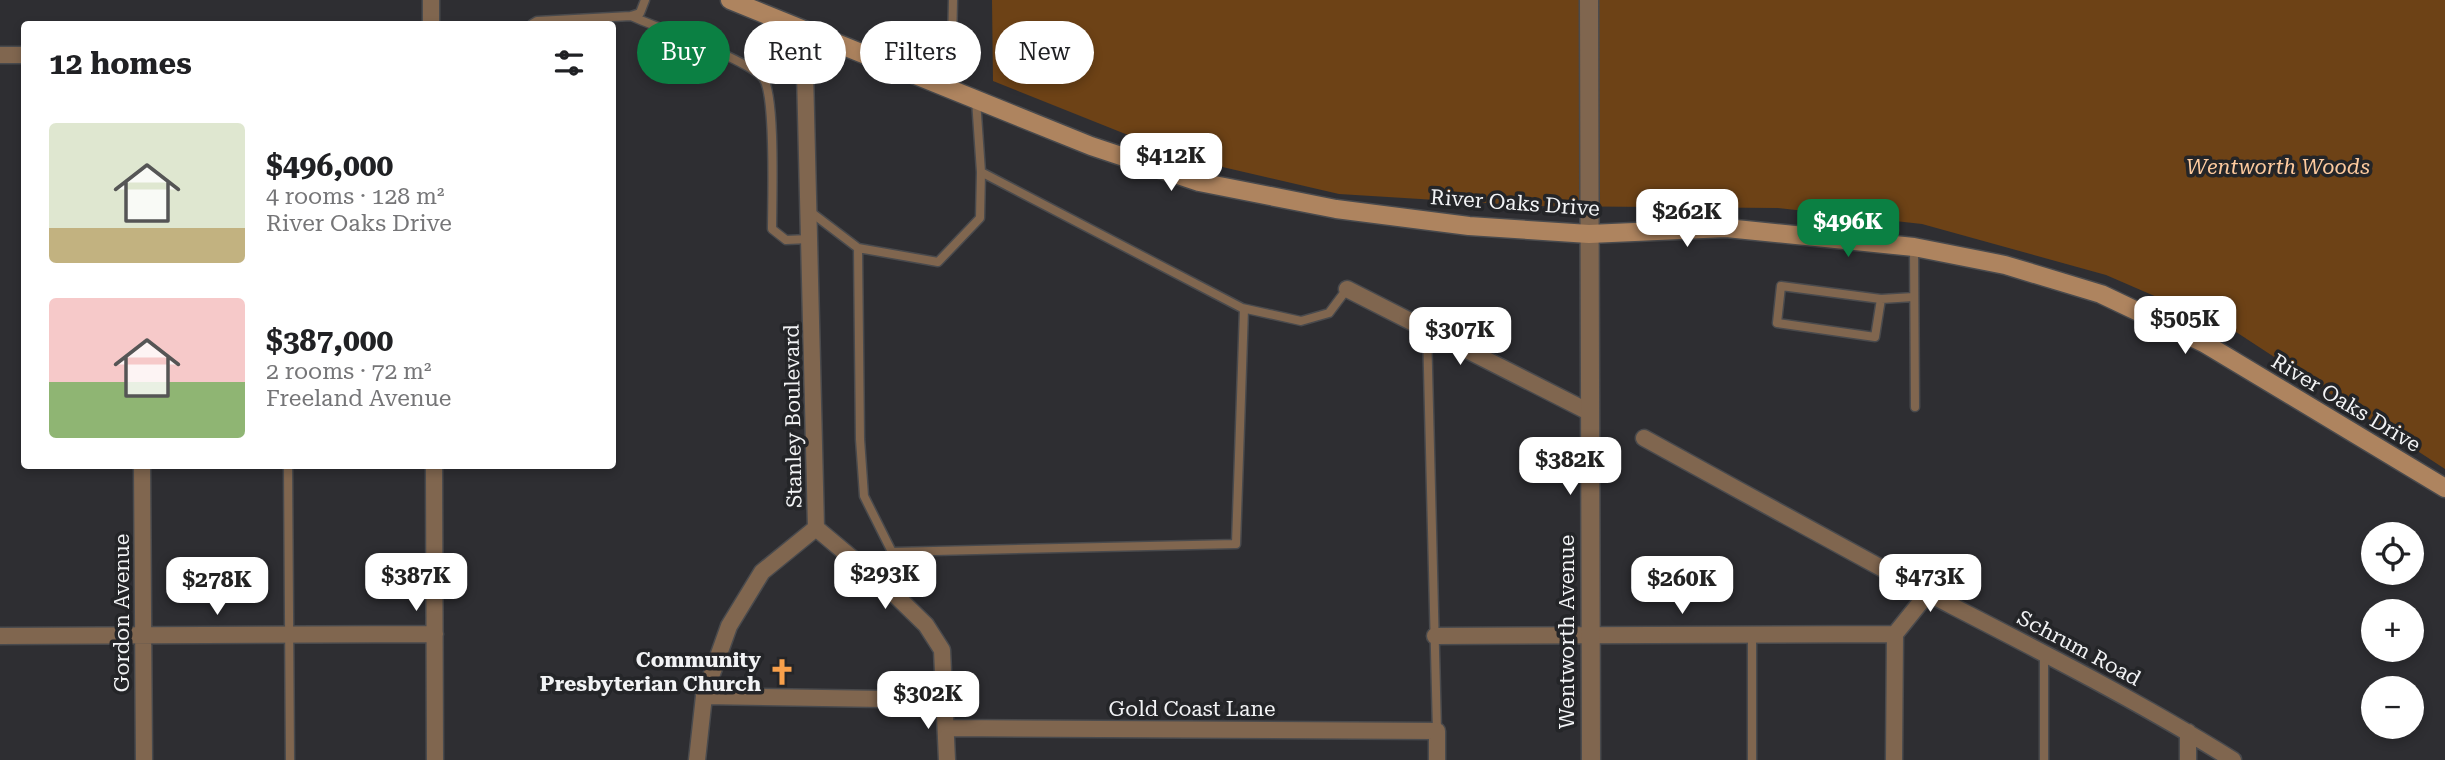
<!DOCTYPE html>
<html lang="en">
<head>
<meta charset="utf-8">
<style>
  :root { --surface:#fff; --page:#f2f2f2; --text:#202124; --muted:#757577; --accent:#0b8043 }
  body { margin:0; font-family:"Roboto Serif",serif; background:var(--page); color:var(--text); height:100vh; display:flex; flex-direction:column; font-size:26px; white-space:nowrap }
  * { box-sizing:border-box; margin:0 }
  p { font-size:23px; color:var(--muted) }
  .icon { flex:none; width:38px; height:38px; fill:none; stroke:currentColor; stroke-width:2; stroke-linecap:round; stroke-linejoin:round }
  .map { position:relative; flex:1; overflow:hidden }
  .side { position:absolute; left:21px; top:21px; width:595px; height:448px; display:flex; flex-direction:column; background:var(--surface); border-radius:7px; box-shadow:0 4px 10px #0003 }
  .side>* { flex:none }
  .banner { position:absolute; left:637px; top:21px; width:665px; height:63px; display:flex; gap:14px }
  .fabs { position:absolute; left:2361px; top:522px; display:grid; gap:14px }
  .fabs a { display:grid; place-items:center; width:63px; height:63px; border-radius:50%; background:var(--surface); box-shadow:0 4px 10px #0003; font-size:35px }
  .price { position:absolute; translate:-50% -60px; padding:0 16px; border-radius:14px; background:#fff; color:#222; font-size:23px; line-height:46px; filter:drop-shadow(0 2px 4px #0008) }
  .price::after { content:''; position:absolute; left:50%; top:42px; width:21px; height:16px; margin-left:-10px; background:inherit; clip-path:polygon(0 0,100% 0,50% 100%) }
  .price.on { background:var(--accent); color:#fff }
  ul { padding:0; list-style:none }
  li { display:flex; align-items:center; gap:21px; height:175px; padding:0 28px }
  li span { display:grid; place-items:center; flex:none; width:196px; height:140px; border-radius:7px; color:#555 }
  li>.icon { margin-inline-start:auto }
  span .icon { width:84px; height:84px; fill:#fffc; stroke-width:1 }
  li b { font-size:30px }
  h2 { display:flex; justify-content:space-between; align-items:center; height:84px; padding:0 28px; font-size:30px }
  .tag { padding:0 24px; border-radius:32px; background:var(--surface); box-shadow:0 4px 10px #0003; font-size:24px; line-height:63px }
  .tag.on { background:var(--accent); color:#fff }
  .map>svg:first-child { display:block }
  .green { fill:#6d4216 }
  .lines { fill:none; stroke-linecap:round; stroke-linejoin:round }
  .service-casing { stroke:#494a4d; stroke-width:11 }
  .minor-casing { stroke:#494a4d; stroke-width:19 }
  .tertiary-casing { stroke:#494a4d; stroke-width:21 }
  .secondary-casing { stroke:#494a4d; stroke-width:21 }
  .service { stroke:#80664f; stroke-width:8 }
  .minor { stroke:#80664f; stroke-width:16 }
  .tertiary { stroke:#80664f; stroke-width:18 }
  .secondary { stroke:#ae845f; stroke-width:18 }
  .labels { text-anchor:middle; stroke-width:7; stroke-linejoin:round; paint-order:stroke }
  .park-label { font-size:21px; font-style:italic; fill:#fdca9e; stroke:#242528 }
  .street-label { font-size:21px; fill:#f2f3f5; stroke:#242528 }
  .poi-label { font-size:21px; font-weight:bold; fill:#f2f3f5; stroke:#242528; text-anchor:end }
</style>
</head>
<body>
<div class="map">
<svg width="2445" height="760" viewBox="0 0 2445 760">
  <rect width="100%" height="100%" fill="#2e2e32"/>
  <path class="green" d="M992,0H2445V469L2233,330L2106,275L1922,224L1778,208L1533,206L1339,194L1188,159L993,81Z"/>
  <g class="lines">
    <defs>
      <path id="service" d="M631,16C658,28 747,59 763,78C776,95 772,202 772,229L786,240L809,239
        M532,24L537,21L631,16L640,13L645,0
        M951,88L953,0
        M808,210L858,248L860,439L864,496L892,552
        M1914,247L1915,407
        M858,248L938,262L980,218L981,172
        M1881,299L1875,337L1777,323L1781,286L1881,299L1914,297
        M1242,308L1301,321L1329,313L1347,289
        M1427,329L1437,731
        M288,466L290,760
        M871,574L892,552L1236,544L1244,309L981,172L976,100
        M1752,760V635
        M2044,760V654"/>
      <path id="minor" d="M431,24V0
        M0,55H24
        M1347,289L1589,412
        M1644,438C1739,490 1834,543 1929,594C2032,647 2135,699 2233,760
        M142,466L144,760
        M434,466L435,760
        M816,528L890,590L926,625L942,650L947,760
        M0,636L435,634
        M1435,636L1895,634L1928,593
        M704,696L945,700
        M947,728L1437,731V760
        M2188,732V760
        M697,760L704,696L729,626L762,572L816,528L804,31
        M1894,760L1895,634"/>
      <path id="tertiary" d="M1589,0L1591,760"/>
      <path id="secondary" d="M730,0L1091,146L1199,182L1336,209L1469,226L1589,234L1726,228L1914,247L2005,265L2101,294L2204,343L2445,488"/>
    </defs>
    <use href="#service" class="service-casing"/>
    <use href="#minor" class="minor-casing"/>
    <use href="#tertiary" class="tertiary-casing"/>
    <use href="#secondary" class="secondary-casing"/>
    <use href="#service" class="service"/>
    <use href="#minor" class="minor"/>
    <use href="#tertiary" class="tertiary"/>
    <use href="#secondary" class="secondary"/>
  </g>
  <defs>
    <symbol id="church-bare" viewBox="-9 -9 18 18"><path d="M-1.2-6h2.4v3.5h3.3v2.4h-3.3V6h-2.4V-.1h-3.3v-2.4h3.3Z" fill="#f8a04b" stroke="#242528" stroke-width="2.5" paint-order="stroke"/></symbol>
  </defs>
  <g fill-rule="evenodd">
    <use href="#church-bare" x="763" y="653" width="38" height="38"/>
  </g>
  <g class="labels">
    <g class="park-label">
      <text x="2278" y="174">Wentworth Woods</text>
    </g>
    <g class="street-label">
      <text transform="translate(1515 203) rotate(4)" y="7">River Oaks Drive</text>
      <text transform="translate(2346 403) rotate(31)" y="7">River Oaks Drive</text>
      <text transform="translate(793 416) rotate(-91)" y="7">Stanley Boulevard</text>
      <text transform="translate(122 613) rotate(-90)" y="7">Gordon Avenue</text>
      <text transform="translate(1567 632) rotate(-90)" y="7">Wentworth Avenue</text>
      <text transform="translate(2079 648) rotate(28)" y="7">Schrum Road</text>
      <text x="1192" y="716">Gold Coast Lane</text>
    </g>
    <g class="poi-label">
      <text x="761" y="667">Community<tspan x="761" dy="24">Presbyterian Church</tspan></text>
    </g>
  </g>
</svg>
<div class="fabs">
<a><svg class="icon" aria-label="locate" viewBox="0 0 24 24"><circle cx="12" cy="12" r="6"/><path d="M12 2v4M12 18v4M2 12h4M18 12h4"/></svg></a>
<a>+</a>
<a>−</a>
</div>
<b class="price" style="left:1171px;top:193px">$412K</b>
<b class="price" style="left:1687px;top:249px">$262K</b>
<b class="price on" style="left:1848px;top:259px">$496K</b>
<b class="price" style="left:2185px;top:356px">$505K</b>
<b class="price" style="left:1460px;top:367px">$307K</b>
<b class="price" style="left:1570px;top:497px">$382K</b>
<b class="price" style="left:885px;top:611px">$293K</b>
<b class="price" style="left:416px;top:613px">$387K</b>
<b class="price" style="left:1930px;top:614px">$473K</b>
<b class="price" style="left:1682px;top:616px">$260K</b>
<b class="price" style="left:217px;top:617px">$278K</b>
<b class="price" style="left:928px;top:731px">$302K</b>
<div class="banner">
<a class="tag on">Buy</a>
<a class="tag">Rent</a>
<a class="tag">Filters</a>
<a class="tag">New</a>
</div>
<section class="side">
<h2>12 homes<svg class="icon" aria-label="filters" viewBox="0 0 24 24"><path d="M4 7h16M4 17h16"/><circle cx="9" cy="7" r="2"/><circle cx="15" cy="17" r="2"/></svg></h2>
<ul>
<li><span style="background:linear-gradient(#dfe7d0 75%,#c2b280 0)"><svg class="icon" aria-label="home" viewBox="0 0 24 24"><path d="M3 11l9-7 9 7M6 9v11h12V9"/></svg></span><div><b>$496,000</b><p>4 rooms · 128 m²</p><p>River Oaks Drive</p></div></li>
<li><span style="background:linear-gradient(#f6c9c9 60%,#8fb573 0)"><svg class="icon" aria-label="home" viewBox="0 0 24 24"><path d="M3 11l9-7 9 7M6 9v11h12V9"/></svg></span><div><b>$387,000</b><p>2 rooms · 72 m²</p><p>Freeland Avenue</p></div></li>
</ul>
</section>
</div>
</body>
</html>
